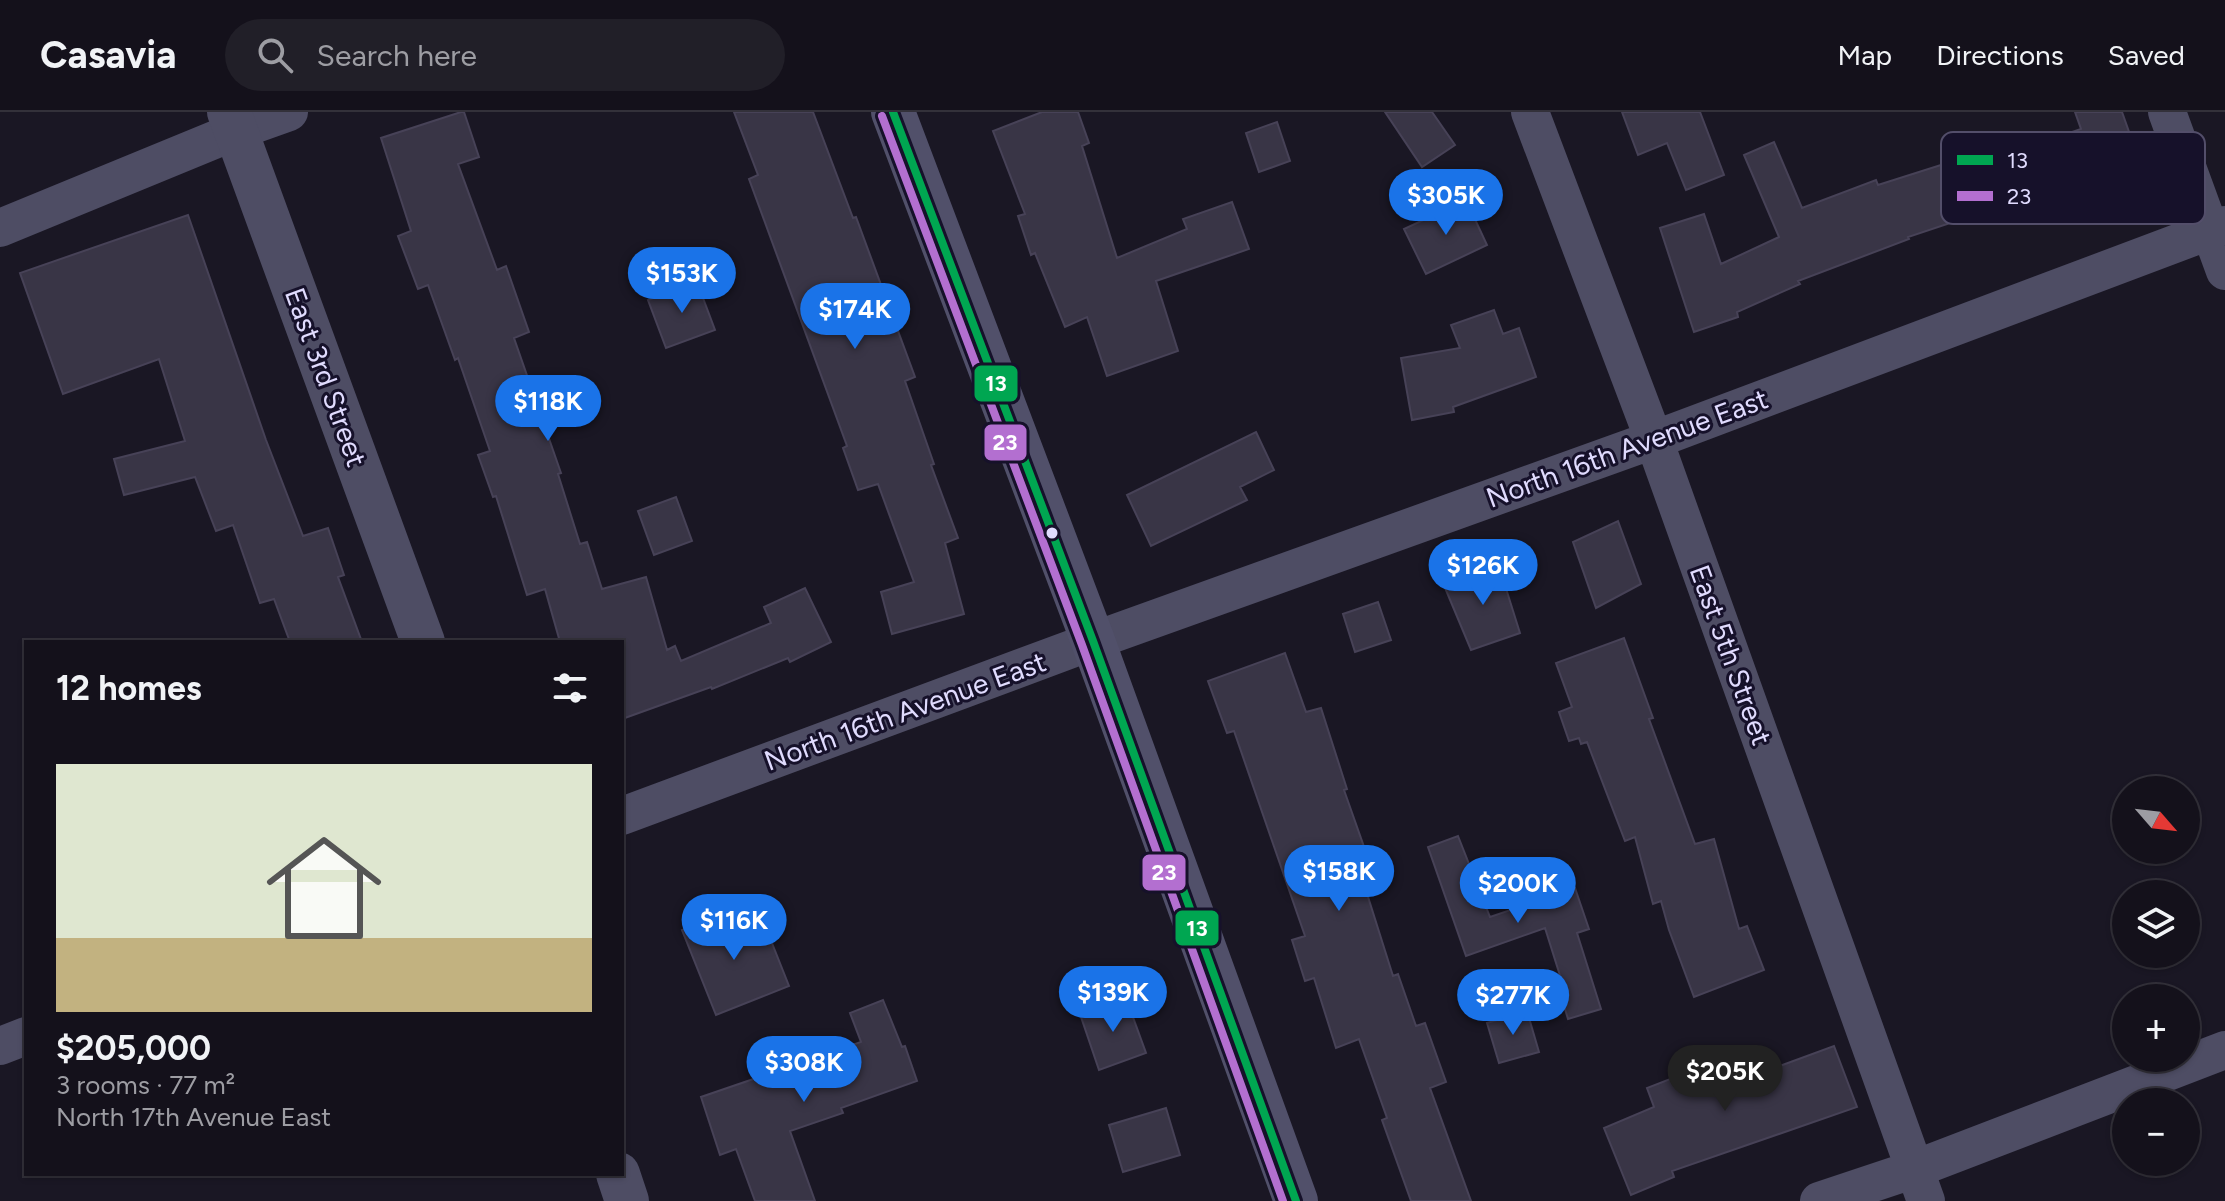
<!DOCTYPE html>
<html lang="en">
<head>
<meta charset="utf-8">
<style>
  :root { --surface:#14111b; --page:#211f28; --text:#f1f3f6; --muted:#9d9da3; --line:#33313a; --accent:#1a73e8 }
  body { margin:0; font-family:Figtree,sans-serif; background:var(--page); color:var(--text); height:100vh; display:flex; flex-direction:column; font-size:30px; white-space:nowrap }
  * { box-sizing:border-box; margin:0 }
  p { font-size:26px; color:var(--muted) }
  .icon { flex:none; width:44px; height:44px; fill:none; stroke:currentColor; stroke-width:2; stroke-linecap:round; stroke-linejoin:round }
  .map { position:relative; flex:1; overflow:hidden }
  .panel { position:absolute; left:24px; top:528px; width:600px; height:536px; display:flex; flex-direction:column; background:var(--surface); border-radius:0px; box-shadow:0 2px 6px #0004,0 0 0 2px var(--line) }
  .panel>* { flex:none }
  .needle { width:52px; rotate:118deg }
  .fabs { position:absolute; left:2112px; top:664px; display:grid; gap:16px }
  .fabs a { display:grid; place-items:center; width:88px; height:88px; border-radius:50%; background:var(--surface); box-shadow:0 2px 6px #0004,0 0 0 2px var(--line); font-size:40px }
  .price { position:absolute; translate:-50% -68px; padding:0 18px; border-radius:28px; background:var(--accent); color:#fff; font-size:26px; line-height:52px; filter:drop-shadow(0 2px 4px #0008) }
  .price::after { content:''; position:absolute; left:50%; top:48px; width:24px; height:18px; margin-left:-12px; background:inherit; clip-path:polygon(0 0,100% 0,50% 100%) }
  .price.on { background:#222; color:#fff }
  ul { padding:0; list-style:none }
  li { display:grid; align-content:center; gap:16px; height:424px; padding:0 32px }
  li span { display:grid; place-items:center; height:248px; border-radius:0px; color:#555 }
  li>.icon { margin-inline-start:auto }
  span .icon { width:144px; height:144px; fill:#fffc; stroke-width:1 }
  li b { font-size:34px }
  h2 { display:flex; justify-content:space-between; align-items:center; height:96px; padding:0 32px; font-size:34px }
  header { display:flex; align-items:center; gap:48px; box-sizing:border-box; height:112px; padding:0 40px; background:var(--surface); border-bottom:2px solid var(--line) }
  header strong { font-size:38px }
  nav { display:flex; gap:44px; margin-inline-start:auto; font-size:28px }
  .search { width:560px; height:72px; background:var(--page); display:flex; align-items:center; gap:20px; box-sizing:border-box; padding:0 28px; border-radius:44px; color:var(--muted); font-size:30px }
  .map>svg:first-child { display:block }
  .building { fill:#393546; stroke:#474257; stroke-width:2 }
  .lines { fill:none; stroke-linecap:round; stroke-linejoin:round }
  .minor { stroke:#4e4d64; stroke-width:38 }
  .tertiary { stroke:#4e4d64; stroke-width:44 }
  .secondary { stroke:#51506a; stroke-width:44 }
  .bus-1-casing { stroke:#16112a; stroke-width:14 }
  .bus-2-casing { stroke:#16112a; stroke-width:14 }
  .bus-1 { stroke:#00a651; stroke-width:8 }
  .bus-2 { stroke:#b36fd0; stroke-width:8 }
  .bus-dot { fill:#e0dbfe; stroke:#16112a; stroke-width:3 }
  .labels { text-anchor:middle; stroke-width:6; stroke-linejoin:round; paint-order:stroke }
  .street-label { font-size:28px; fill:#e0dbfe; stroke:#16112a }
  .key { fill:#16112a; stroke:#534e6a; stroke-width:2 }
  .key-label { font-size:22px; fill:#e0dbfe }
  .line-badge { stroke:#16112a; stroke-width:3 }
  .badge-label { font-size:22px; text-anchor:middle; font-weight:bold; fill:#fff }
</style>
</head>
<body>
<header>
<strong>Casavia</strong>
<div class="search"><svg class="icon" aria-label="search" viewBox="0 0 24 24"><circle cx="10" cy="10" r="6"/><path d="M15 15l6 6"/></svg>Search here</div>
<nav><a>Map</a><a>Directions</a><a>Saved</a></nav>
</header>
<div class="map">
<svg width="2225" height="1089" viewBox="0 0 2225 1089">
  <rect width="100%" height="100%" fill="#1a1724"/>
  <path class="building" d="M461,0H464L479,45L458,52L497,158L506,154L529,220L514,226L561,361L558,362L580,432L587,430L602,477L646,465L667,538L675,534L681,549L771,511L764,495L805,476L831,530L790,550L788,546L712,577L711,575L622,607V530H560L545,477L527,483L496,384L493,385L478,343L490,339L458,246L455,248L428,173L418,177L398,124L411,119L381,26Z
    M734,0H813L853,106L856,105L915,265L905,269L934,352L931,353L958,426L945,431L964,502L892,522L881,480L914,470L878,372L858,378L843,336L847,334L749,67L758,63Z
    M1042,0H1078L1089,31L1082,34L1117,146L1187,117L1183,107L1232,90L1249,137L1156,169L1178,239L1107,264L1087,205L1065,215L1035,141L1031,143L1018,104L1025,102L993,19Z
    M1385,0H1432L1455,33L1422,55Z
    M1622,0H1700L1724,63L1686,78L1667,31L1638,43Z
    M2075,0H2122L2140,51L1970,111L1968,105L1908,125L1909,127L1798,169L1800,172L1737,200L1738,205L1694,220L1660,116L1704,102L1721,152L1779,125L1744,43L1774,30L1802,96L1876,68L1878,73L2007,32L2010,41L2081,17Z
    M1277,10L1290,49L1259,60L1246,21Z
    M1466,88L1487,133L1426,162L1404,117Z
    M188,103L266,328L303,424L328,416L344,463L338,465L362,530H290L274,487L260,491L233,413L216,419L195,365L124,383L114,347L185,329L159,247L63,282L20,161Z
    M697,170L715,218L666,236L648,188Z
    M1494,198L1503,222L1519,216L1536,265L1453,295L1454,300L1412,308L1401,246L1460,236L1451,213Z
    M1256,320L1274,358L1240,375L1247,388L1151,434L1127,383Z
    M676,385L692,429L654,443L638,399Z
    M1618,409L1641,472L1596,496L1573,430Z
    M1498,451L1520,521L1471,538L1443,471Z
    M1378,490L1391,528L1355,540L1343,502Z
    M1624,526L1653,606L1649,607L1695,732L1714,727L1739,817L1747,814L1764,858L1694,885L1669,818L1661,789L1653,792L1635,725L1625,729L1587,630L1581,632L1579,626L1569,629L1559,600L1572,595L1556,551Z
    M1285,541L1306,600L1321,596L1347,677L1344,678L1369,749L1358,753L1393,864L1398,862L1416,914L1425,911L1446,970L1430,976L1471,1089H1411L1382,1008L1387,1006L1359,927L1336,936L1314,866L1305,869L1292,828L1305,824L1234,619L1227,621L1208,569Z
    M1458,724L1490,805L1575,776L1589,817L1577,821L1601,897L1568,907L1557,871L1562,870L1545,816L1466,844L1428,735Z
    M731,798L737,814L748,810L755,827L768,821L789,874L716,903L682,818Z
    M1126,886L1146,941L1099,958L1080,902Z
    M883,888L902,935L905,934L917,969L841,996L843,1001L790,1019L815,1089H755L736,1037L720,1043L701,985L861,930L850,901Z
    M1527,899L1539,940L1499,951L1487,911Z
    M1834,934L1857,995L1672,1059L1674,1065L1631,1083L1604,1016L1654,995L1647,976L1701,955L1703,960L1751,942L1758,962Z
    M1166,996L1180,1043L1123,1060L1109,1013Z"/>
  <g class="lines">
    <path class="minor" d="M1530,0L1654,328L1926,1089
      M2167,0L2225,159
      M0,116L236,19L289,0
      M622,704L1093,529L1675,320L2225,113
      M0,934L26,924
      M1819,1089L1915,1057L2225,938"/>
    <path class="tertiary" d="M229,0L423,530
      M618,1062L627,1089"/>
    <path class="secondary" d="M893,0L1093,529L1296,1089"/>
    <defs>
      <path id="bus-1" d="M893,0L1093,529L1296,1089"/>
      <path id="bus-2" d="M882,4L1082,533L1283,1089"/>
    </defs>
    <use href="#bus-1" class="bus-1-casing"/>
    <use href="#bus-2" class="bus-2-casing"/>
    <use href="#bus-1" class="bus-1"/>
    <use href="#bus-2" class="bus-2"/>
  </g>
  <circle class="bus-dot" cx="1052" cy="421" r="7"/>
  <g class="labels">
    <g class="street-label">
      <text transform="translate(326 265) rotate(70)" y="10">East 3rd Street</text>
      <text transform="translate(1627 336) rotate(-20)" y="10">North 16th Avenue East</text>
      <text transform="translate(1731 543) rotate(70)" y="10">East 5th Street</text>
      <text transform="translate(905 599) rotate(-20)" y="10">North 16th Avenue East</text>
    </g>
  </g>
  <rect x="1941" y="20" width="264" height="92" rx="12" class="key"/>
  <rect x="1957" y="43" width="36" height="10" fill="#00a651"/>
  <rect x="1957" y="79" width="36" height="10" fill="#b36fd0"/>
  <g class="key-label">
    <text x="2007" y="56">13</text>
    <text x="2007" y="92">23</text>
  </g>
  <g class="line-badge">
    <rect x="973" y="252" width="46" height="39" rx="8" fill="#00a651"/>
    <rect x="983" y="311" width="45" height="39" rx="8" fill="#b36fd0"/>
    <rect x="1141" y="741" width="46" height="39" rx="8" fill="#b36fd0"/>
    <rect x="1174" y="797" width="46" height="38" rx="8" fill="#00a651"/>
  </g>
  <g class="badge-label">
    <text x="996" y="279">13</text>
    <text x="1005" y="338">23</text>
    <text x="1164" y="768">23</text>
    <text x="1197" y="824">13</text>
  </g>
</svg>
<div class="fabs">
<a><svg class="needle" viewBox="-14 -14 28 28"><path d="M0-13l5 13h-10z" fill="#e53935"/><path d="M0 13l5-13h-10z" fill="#9d9da3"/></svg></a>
<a><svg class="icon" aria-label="layers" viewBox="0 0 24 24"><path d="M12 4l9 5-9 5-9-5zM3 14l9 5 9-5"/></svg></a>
<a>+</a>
<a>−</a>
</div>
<b class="price" style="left:1446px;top:125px">$305K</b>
<b class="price" style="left:682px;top:203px">$153K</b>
<b class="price" style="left:855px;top:239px">$174K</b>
<b class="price" style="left:548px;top:331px">$118K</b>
<b class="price" style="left:1483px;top:495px">$126K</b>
<b class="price" style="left:1339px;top:801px">$158K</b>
<b class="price" style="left:1518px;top:813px">$200K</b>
<b class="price" style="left:734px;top:850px">$116K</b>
<b class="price" style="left:1113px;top:922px">$139K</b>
<b class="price" style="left:1513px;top:925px">$277K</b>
<b class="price" style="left:804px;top:992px">$308K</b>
<b class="price on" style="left:1725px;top:1001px">$205K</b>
<section class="panel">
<h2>12 homes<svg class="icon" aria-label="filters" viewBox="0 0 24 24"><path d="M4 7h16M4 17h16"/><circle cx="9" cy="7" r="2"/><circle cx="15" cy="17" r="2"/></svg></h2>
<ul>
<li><span style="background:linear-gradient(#dfe7d0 70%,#c2b280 0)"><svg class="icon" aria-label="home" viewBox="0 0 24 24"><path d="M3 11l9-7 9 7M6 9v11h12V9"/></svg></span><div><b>$205,000</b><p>3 rooms · 77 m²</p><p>North 17th Avenue East</p></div></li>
</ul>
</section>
</div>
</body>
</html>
